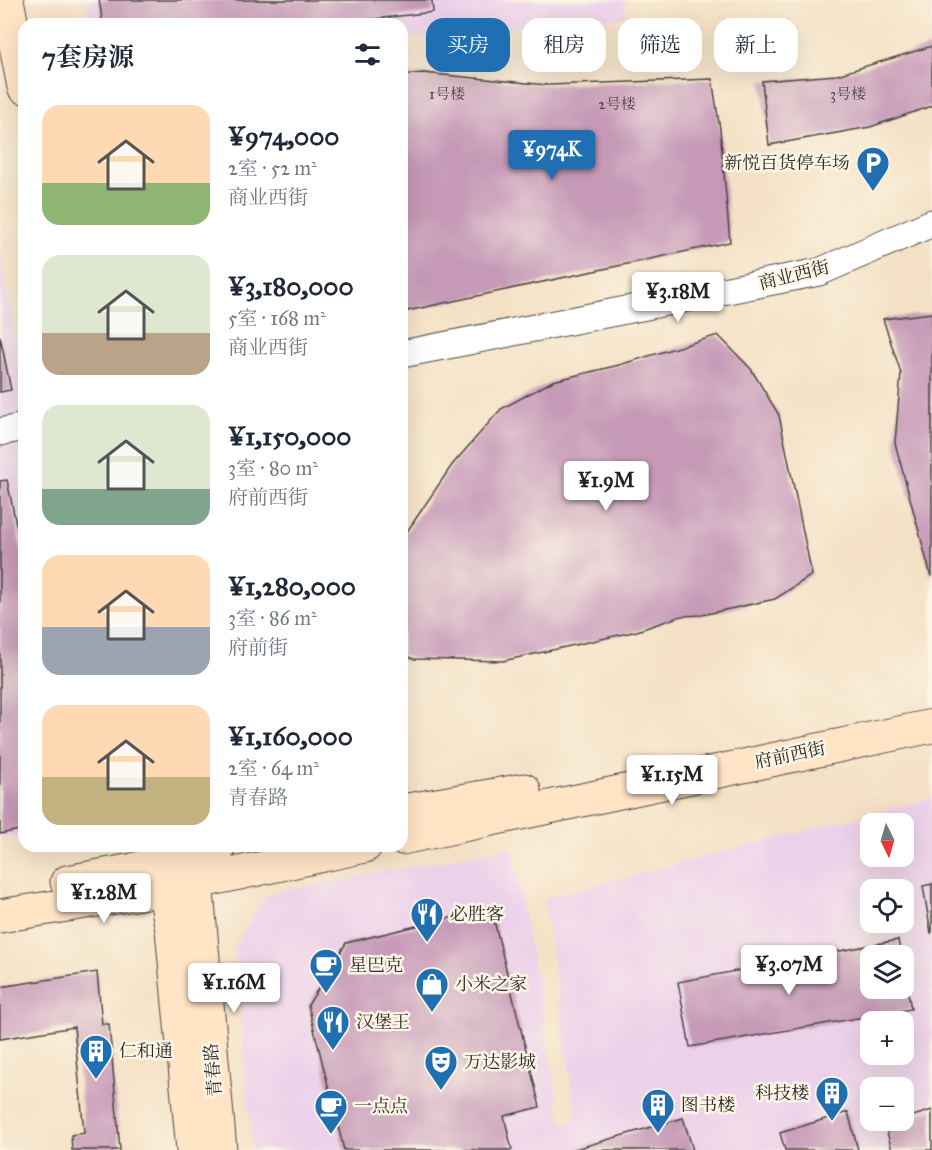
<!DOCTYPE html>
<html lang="zh">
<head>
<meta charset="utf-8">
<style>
  :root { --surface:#fff; --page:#f2f2f3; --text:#1f2937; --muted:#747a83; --accent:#1f6fb2 }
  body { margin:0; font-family:"IM FELL Great Primer","Noto Serif SC",serif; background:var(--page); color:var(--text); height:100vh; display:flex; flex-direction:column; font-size:22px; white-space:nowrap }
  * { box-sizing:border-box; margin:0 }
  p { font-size:20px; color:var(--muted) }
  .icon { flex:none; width:33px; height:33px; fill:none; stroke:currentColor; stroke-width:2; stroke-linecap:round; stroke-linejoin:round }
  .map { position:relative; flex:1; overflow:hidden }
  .side { position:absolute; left:18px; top:18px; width:390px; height:834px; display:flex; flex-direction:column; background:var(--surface); border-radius:18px; box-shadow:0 6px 24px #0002 }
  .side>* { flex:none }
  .top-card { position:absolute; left:426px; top:18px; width:416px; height:54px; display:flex; gap:12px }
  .needle { width:39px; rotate:175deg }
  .tools { position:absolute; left:860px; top:813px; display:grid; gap:12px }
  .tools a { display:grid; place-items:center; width:54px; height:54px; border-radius:12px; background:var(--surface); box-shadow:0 6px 24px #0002; font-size:30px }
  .price { position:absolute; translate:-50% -51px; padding:0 14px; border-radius:6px; background:#fff; color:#222; font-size:20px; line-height:39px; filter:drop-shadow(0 2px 3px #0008) }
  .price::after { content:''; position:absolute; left:50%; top:36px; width:18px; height:14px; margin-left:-9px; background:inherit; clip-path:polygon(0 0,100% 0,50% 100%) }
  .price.on { background:var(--accent); color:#fff }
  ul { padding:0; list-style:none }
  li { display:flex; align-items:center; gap:18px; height:150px; padding:0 24px }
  li span { display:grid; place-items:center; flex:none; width:168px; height:120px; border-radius:18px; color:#555 }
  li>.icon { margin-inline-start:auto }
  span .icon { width:72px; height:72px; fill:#fffc; stroke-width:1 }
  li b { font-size:26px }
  h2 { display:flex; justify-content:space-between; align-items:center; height:72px; padding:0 24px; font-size:26px }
  .pill { padding:0 21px; border-radius:18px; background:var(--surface); box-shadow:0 6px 24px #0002; font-size:21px; line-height:54px }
  .pill.on { background:var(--accent); color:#fff }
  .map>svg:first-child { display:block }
  .built { fill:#ecd1ea; fill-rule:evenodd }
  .building { fill:#c699b7 }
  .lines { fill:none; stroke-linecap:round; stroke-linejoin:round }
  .street-casing { stroke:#494642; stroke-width:29 }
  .secondary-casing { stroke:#494642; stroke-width:35 }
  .street { stroke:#fff; stroke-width:27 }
  .secondary { stroke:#ffe4c6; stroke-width:33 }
  .labels { text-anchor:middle; stroke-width:5; stroke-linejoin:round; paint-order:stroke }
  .number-label { font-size:15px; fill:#52464e }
  .poi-label { font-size:18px; fill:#2b2b2b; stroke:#fcf5e5; text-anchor:start }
  .street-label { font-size:18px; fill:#2b2b2b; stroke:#fcf5e5 }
</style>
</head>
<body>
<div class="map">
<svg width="932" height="1150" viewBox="0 0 932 1150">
  <rect width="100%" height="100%" fill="#fcf5e5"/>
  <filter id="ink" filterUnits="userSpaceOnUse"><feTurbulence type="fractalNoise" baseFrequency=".0167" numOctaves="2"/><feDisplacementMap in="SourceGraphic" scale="12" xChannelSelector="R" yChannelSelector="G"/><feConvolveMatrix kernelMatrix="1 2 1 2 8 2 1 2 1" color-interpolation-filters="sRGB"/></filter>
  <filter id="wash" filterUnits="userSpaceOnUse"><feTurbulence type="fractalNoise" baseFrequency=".008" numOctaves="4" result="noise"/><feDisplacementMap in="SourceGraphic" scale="24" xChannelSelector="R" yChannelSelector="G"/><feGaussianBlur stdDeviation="1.35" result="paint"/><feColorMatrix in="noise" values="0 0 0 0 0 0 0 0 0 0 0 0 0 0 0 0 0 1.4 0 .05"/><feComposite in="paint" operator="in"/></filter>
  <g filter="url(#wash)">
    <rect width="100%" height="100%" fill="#f4e1c5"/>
    <path class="built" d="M85,0H625L626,17L402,39V24H88Z
      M0,248L24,391V835L0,839Z
      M932,798V1150H252L234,947L267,894L512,847L562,1125L576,1119L544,898ZM870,824H903V856H870ZM870,890H903V922H870ZM870,956H903V988H870ZM870,1022H903V1054H870ZM870,1088H903V1120H870Z"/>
    <g id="blocks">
      <path class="building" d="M99,0H432L433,12L332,24H103Z
        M932,46V106L870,127L769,145L762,81L837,75Z
        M423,73L548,85L712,79L720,129L730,242L402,312V75Z
        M932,313V576H931L895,443L901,373L883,319Z
        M718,335L751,369L779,415L812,575L775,599L702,615L681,616L637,631L503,661L414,659L402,655V539L452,465L501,409L553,381L619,365Z
        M0,336L11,390L0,392Z
        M7,480L24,563V829L0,834V481Z
        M932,884V932L931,933L923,886Z
        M491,908L540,1107L504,1116L512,1150H344L308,1005L346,943Z
        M898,940L901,956H870V988H903L904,971L911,1009L690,1047L678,982Z
        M97,972L102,1024H109L120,1150H72L71,1135L84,1133L74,1027L0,1039V987Z
        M932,1110V1150H892L885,1125Z
        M848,1112L858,1150H785L780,1133Z
        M683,1118L693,1150H575V1149Z"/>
    </g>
  </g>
  <g filter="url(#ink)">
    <use href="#blocks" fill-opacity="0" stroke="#494642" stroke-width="1.5"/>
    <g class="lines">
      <defs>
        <path id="street" d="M402,354L819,272L932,223
          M0,432L24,427"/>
        <path id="secondary" d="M7,0L24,87
          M402,811L524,790
          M402,838L932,726
          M156,846L172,930L193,1150
          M193,846L220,1150
          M67,882L133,870L220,846
          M0,916L165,889L365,846"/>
      </defs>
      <use href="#street" class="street-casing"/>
      <use href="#secondary" class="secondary-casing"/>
      <use href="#street" class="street"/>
      <use href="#secondary" class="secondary"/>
    </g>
  </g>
  <defs>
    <symbol id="parking-pin" viewBox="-11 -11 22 30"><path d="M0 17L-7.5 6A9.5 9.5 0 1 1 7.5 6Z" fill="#1f6fb2" stroke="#fcf5e5"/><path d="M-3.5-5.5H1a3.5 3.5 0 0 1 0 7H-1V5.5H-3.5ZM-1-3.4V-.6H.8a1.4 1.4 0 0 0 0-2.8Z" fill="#fff"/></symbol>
    <symbol id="restaurant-pin" viewBox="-11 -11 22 30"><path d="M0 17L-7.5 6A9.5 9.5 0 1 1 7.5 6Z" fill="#1f6fb2" stroke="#fcf5e5"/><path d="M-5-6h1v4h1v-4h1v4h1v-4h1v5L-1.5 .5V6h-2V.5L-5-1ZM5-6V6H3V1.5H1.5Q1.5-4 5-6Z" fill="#fff"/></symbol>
    <symbol id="cafe-pin" viewBox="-11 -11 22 30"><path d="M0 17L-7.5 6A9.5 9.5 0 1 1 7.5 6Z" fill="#1f6fb2" stroke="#fcf5e5"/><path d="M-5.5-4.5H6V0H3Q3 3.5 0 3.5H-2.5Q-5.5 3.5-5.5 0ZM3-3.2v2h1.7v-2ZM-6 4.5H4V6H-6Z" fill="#fff"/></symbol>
    <symbol id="shop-pin" viewBox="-11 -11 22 30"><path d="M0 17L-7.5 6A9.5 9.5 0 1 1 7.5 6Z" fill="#1f6fb2" stroke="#fcf5e5"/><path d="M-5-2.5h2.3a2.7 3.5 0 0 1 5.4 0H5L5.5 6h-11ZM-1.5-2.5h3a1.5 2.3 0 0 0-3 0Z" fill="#fff"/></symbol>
    <symbol id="building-pin" viewBox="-11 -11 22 30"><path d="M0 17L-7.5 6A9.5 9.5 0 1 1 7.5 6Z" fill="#1f6fb2" stroke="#fcf5e5"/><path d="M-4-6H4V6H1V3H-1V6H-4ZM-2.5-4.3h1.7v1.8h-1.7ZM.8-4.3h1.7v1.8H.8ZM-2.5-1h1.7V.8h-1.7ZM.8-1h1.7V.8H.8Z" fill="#fff"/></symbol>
    <symbol id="theatre-pin" viewBox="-11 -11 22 30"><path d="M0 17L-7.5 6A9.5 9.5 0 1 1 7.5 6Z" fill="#1f6fb2" stroke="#fcf5e5"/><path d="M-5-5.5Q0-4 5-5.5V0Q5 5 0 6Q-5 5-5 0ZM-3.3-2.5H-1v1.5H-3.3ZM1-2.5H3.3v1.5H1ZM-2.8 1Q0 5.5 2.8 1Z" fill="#fff"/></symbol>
  </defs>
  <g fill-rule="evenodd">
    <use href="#parking-pin" x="854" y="144" width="38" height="52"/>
    <use href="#restaurant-pin" x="408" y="895" width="38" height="52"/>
    <use href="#cafe-pin" x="307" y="946" width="38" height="52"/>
    <use href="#shop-pin" x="413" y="965" width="38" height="52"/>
    <use href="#restaurant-pin" x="314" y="1003" width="38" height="52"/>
    <use href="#building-pin" x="77" y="1032" width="38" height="52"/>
    <use href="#theatre-pin" x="422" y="1043" width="38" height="52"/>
    <use href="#building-pin" x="813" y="1074" width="38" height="52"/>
    <use href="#building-pin" x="639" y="1086" width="38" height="52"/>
    <use href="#cafe-pin" x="312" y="1087" width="38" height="52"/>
  </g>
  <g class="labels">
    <g class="number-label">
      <text x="447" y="99">1号楼</text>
      <text x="848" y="99">3号楼</text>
      <text x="617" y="109">2号楼</text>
    </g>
    <g class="poi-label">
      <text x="850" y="169" text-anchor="end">新悦百货停车场</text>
      <text x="450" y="920">必胜客</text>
      <text x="349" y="971">星巴克</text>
      <text x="455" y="990">小米之家</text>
      <text x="356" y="1028">汉堡王</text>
      <text x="119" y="1057">仁和通</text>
      <text x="464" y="1068">万达影城</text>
      <text x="809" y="1099" text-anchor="end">科技楼</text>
      <text x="681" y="1111">图书楼</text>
      <text x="354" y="1112">一点点</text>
    </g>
    <g class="street-label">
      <text transform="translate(794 275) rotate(-14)" y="6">商业西街</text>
      <text transform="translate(790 755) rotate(-12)" y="6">府前西街</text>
      <text transform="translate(213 1070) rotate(-95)" y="6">青春路</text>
    </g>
  </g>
</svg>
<div class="tools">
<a><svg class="needle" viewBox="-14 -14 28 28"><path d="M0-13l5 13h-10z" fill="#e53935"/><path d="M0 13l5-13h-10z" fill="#747a83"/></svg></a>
<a><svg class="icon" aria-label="locate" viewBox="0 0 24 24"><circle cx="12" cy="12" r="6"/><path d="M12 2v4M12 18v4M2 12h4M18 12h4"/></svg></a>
<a><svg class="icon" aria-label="layers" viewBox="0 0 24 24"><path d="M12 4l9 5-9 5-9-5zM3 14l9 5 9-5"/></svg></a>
<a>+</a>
<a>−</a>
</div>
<b class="price on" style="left:552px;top:181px">¥974K</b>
<b class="price" style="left:678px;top:323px">¥3.18M</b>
<b class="price" style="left:606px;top:512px">¥1.9M</b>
<b class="price" style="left:672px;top:806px">¥1.15M</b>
<b class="price" style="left:104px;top:924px">¥1.28M</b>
<b class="price" style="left:789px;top:996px">¥3.07M</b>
<b class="price" style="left:234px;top:1014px">¥1.16M</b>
<div class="top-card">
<a class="pill on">买房</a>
<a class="pill">租房</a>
<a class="pill">筛选</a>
<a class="pill">新上</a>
</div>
<section class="side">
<h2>7套房源<svg class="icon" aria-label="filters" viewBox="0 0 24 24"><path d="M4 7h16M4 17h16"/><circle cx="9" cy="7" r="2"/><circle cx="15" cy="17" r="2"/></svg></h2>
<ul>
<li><span style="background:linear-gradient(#ffd9b3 65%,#8fb573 0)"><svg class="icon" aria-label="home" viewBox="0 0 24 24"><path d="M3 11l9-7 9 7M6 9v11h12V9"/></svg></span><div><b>¥974,000</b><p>2室 · 52 m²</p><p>商业西街</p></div></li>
<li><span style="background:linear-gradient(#dfe7d0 65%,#b9a48a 0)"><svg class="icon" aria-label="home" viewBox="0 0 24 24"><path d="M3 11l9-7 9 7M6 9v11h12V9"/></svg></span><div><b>¥3,180,000</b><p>5室 · 168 m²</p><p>商业西街</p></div></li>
<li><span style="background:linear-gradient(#dfe7d0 70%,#7fa58c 0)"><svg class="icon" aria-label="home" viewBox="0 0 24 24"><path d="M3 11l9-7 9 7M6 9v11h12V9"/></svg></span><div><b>¥1,150,000</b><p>3室 · 80 m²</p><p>府前西街</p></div></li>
<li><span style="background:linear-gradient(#ffd9b3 60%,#9aa5b1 0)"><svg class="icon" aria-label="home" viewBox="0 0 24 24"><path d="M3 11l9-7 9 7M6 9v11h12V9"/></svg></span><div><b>¥1,280,000</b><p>3室 · 86 m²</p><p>府前街</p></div></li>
<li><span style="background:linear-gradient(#ffd9b3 60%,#c2b280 0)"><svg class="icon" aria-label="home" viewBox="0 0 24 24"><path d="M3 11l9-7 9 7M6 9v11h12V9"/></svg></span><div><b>¥1,160,000</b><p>2室 · 64 m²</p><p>青春路</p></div></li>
</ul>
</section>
</div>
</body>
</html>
